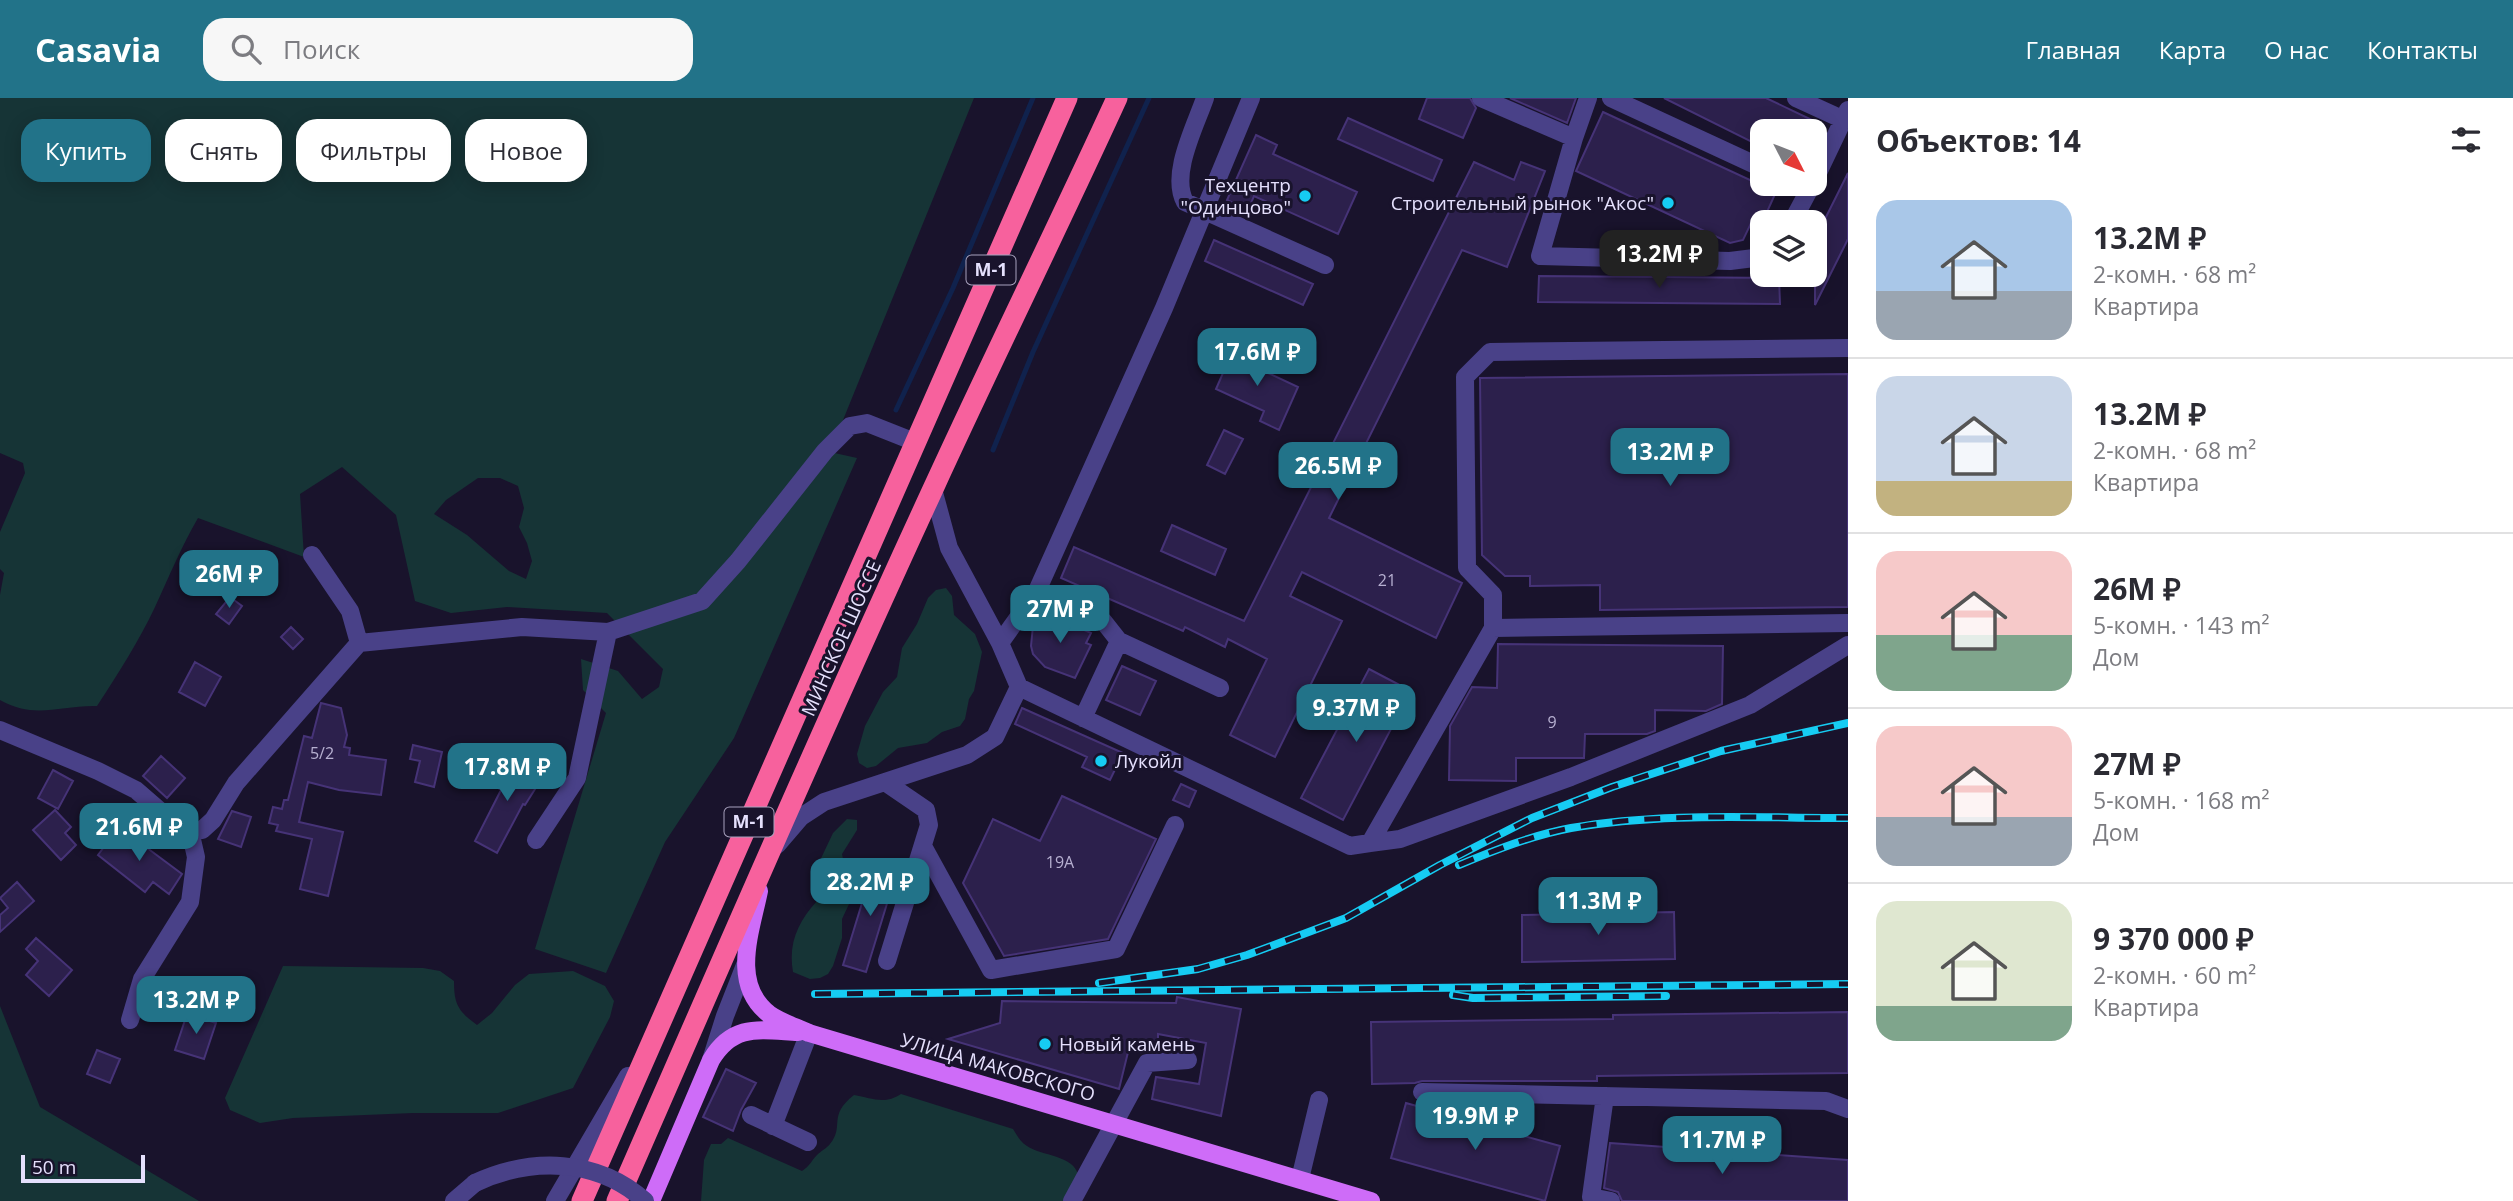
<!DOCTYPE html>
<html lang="ru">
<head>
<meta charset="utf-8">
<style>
  :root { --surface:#fff; --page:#f7f7f7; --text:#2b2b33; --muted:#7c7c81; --line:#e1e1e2; --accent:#227389 }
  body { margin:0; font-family:"Open Sans",sans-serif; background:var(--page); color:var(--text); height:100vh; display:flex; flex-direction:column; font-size:26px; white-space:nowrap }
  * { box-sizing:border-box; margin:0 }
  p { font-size:23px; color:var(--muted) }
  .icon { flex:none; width:38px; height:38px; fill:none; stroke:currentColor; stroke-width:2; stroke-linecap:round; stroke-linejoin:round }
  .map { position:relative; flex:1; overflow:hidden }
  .side { display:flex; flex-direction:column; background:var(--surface); width:665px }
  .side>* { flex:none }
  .banner { position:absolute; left:21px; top:21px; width:665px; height:63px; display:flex; gap:14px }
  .needle { width:46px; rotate:132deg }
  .tools { position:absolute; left:1750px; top:21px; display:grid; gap:14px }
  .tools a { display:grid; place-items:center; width:77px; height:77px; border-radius:14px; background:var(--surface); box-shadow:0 4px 18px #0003; font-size:35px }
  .scale { position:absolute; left:21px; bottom:18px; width:124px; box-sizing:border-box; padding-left:7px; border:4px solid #e5e0fd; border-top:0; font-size:19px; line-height:24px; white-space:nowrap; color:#e5e0fd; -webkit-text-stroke:5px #19132c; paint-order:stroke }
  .price { position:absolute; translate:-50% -60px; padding:0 16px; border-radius:14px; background:var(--accent); color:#fff; font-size:23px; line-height:46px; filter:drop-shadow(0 2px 4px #0008) }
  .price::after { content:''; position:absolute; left:50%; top:42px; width:21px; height:16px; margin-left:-10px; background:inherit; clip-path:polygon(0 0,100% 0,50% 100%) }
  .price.selected { background:#222; color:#fff }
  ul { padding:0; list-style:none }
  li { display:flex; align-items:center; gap:21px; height:175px; padding:0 28px }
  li+li { border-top:2px solid var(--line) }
  li span { display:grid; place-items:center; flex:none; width:196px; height:140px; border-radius:21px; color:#555 }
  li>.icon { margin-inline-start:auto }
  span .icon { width:84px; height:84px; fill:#fffc; stroke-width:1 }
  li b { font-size:30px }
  h2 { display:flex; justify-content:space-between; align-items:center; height:84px; padding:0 28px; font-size:30px }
  .chip { padding:0 24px; border-radius:21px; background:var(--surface); box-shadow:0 4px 18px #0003; font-size:24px; line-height:63px }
  .chip.selected { background:var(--accent); color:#fff }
  header { display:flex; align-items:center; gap:42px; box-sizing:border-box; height:98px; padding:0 35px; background:var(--accent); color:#fff }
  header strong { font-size:33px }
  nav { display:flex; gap:38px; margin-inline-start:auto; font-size:24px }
  .search { width:490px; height:63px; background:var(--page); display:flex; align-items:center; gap:18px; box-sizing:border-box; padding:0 24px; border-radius:21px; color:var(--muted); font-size:26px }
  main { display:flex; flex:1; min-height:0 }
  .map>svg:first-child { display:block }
  .green { fill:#163436; fill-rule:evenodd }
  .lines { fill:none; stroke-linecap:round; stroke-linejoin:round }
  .stream { stroke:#10224d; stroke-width:5 }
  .building { fill:#2c204c; stroke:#463377; stroke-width:2 }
  .minor { stroke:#494188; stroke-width:18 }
  .major { stroke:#ce6cf8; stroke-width:18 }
  .highway { stroke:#f7619d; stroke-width:21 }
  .rail-casing { stroke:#16ccf3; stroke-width:8 }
  .rail { stroke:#19132c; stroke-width:5; stroke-dasharray:16; stroke-linecap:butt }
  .minor-bridge { stroke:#494188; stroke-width:18 }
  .poi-dot { fill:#16ccf3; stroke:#19132c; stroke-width:2.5 }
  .labels { text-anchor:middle; stroke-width:6; stroke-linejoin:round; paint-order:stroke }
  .number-label { font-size:16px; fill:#b7b0d1 }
  .shield { fill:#19132c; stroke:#a8a2be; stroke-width:2 }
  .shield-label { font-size:18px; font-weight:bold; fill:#e5e0fd }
  .poi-label { font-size:19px; fill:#e5e0fd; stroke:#19132c; text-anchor:end }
  .street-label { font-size:19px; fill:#e5e0fd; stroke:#19132c }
</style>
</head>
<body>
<header>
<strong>Casavia</strong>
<div class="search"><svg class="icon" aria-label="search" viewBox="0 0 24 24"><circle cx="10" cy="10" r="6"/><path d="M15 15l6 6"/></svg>Поиск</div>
<nav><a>Главная</a><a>Карта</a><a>О нас</a><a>Контакты</a></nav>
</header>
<main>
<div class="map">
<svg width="1848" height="1103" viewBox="0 0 1848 1103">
  <rect width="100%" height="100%" fill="#19132c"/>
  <path class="green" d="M0,0H974L830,354L857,360L734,640L665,744L606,875L535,851L606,615L583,592L581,561L618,573L642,601L659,589L663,571L607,515L507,509L451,515L415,503L396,417L342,369L300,396L304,459L198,420C181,449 169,479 155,509C139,543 118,576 97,608C60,607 35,622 0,602V497L4,475L0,471V434L25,375L23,365L0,355ZM478,380H500L518,388L524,410L519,429L527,445L532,463L526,481L509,473L467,437L434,416L446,402Z
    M946,490L952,498L954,517L975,536L982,554L974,593L969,601L965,621L960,628L942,634L927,645L898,650L876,668L867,670L859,665L857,656L865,628L883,594L897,579L902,550L917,526L928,500L936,492Z
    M847,721L857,722V732L842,756L850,794V804L842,821V840L833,868L828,876L820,880L810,881L793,874C788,845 798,824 817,803L815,773L833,735Z
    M283,868L423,870L440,873L454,883C454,906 458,913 477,927L492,915L515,887L529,876L573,873L605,888L614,903L610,919L573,990L498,1015H413L293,1020L260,1025L230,1012L225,1000Z
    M0,908L40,1009L199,1103H0Z
    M901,996L1013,1031C1017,1037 1020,1044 1027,1048C1041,1058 1074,1057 1078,1077L1063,1103H701L704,1062L711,1046H721L728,1040L802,1073C810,1068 811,1063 817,1057C821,1053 827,1050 830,1046C845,1028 827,1018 854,997C871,1000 885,1007 901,996Z"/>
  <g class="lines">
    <path class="stream" d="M896,312L953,190L1033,0
      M993,352L1033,254L1149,0"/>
  </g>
  <path class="building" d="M1427,0H1470L1476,10L1463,40L1419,21Z
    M1510,0H1576L1567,25Z
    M1664,0H1766L1812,22L1806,33H1762V49Z
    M1603,14L1776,94L1762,125L1753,121L1743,142L1730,145L1576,73Z
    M1348,20L1442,62L1433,83L1338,41Z
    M1256,37L1277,47L1273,56L1357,94L1338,136L1254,98L1248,112L1227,102Z
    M1474,64L1514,82L1521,64L1545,73L1507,169L1462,152L1329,420L1462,485L1436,540L1302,474L1290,498L1342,523L1275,659L1230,637L1267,561L1228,541L1225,549L1185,529L1183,533L1061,480L1074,449L1244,523Z
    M1848,75V141L1815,207V141Z
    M1214,142L1313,186L1303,207L1205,163Z
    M1539,178L1779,180L1780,206L1538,204Z
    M1233,252L1269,269L1266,274L1298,289L1279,332L1260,323L1264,313L1216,291Z
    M1848,276V509L1600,512V487L1530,488V478H1505L1482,457L1480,280Z
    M1224,332L1243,341L1225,376L1207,367Z
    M1172,427L1226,451L1215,477L1161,453Z
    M230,499L242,508L229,526L216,516Z
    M1042,513L1091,535L1086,545L1091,547L1075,580L1045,569L1033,556L1031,548L1033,528L1035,529Z
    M291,529L303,541L293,551L281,539Z
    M1498,546L1723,548L1722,606L1706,613L1655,612V633L1647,636H1585L1584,660H1516V683L1449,682L1450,628L1472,589L1497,590Z
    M195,564L221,579L205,608L179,594Z
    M1122,568L1156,583L1140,617L1106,602Z
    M1369,571L1411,593L1343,722L1301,700Z
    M321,605L341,610L347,637L344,649L350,650L349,657L386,662L381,697L339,692L308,684L299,724L343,734L328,798L300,791L312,741L276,733L278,727L269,725L273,709L282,711L284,702H288L304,638L312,640Z
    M1022,610L1123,655L1110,682L1082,669L1087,659L1015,626Z
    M413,647L442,654L434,689L415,684L420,663L410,661Z
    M161,658L185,680L167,700L143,678Z
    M510,659L542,680L525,707L523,706L497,755L475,743L501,692L492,686Z
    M53,672L73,683L58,711L38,700Z
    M1181,686L1196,693L1189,709L1173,702Z
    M1062,698L1156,741L1108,841L1004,858L963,785L993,721L1040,743Z
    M55,712L71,729L65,735L76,747L61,762L33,732Z
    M232,713L251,719L241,749L218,741Z
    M119,729L182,776L169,796L153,784L145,794L98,757Z
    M874,766L897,773L866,874L843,867Z
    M17,784L34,803L0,834V817L8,810L0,800Z
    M1674,814L1675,861L1522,864V817Z
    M36,840L72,872L49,898L26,877L38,863L26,851Z
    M1177,899L1241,911L1221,1018L1152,1001L1156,979L1199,986L1206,945L1158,936V944L1130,946L1119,991L948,941L1000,925L1002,903L1176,905Z
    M1848,914V975L1597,978V983H1422L1415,985L1372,986L1371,924L1613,921V917Z
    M187,916L216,925L204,961L175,952Z
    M97,952L120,961L110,985L87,976Z
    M726,971L756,985L741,1012L733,1033L703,1019Z
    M1406,1005L1560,1048L1545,1103L1391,1060Z
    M1610,1045L1848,1062V1103H1622L1618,1094L1604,1090Z"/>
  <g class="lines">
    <path class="minor" d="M1205,0C1195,29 1170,76 1185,104L1325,167
      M1481,0L1574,40
      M1588,0L1574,40L1540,158L1730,163L1762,159
      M1611,0L1762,70
      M1796,0L1844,22
      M1815,81L1848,12
      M1792,124L1809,92
      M312,457L350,513L359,545
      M1037,493L1104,524L1119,543L1083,620
      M1493,530L1848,525
      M1119,543L1220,590
      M1000,545L1037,493L1164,210L1251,0
      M1019,589L1350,748L1370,745L1493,530V497L1467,470L1465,279L1490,254L1848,250
      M0,632L98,673L136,692L174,725L190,733
      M885,684L926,712L929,727L887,863
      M536,742L577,680L608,534
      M1370,745L1400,741L1571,679L1750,607L1848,547
      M777,747L801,719L824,704L967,657L995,639L1019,589L1000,545L949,450L933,391
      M923,748L991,872L1116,851L1175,727
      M130,922L142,881L190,804L196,759L190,733L202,732L213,722L236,685L359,545L522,529L608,534L702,503L738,463L825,353L850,328L867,325L915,344
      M711,962L725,918L745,867
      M1422,994L1826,1003L1848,1011
      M1605,998L1591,1099L1611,1103
      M751,1017L808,1044
      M773,1028L809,935
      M1300,1081L1319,1002
      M454,1103L475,1085
      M555,1103L628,978
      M1072,1103L1147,965L1188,962"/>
    <path class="major" d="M759,793C751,833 730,886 769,916C780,924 796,929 809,935L1371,1103
      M651,1103L711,962C733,925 760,932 798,934"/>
    <path class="highway" d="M582,1103L1067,0
      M617,1103C721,865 824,627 933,391C993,260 1057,131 1117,0"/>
    <defs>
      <path id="rail" d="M1459,767C1495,752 1533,737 1571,730C1662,714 1756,720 1848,720
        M1099,885L1198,871L1247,857L1346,820L1440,767L1532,720L1612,689L1721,653L1848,625
        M815,896L1848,886
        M1453,897L1473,900L1666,898"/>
    </defs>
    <use href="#rail" class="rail-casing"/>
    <use href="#rail" class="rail"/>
    <path class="minor-bridge" d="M475,1085C531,1059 597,1060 645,1103"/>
  </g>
  <g class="poi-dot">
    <circle cx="1305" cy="98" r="7"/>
    <circle cx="1668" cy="105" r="7"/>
    <circle cx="1101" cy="663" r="7"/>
    <circle cx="1045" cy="946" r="7"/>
  </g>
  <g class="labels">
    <g class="number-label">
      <text x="1387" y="488">21</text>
      <text x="1552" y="630">9</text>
      <text x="322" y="661">5/2</text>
      <text x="1060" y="770">19А</text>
    </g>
    <g class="shield">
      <rect x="966.5" y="157.5" width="49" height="29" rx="5"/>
      <rect x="724.5" y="709.5" width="49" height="29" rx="5"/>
    </g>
    <g class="shield-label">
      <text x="991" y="178">М-1</text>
      <text x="749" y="730">М-1</text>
    </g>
    <g class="poi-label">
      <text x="1291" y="94">Техцентр<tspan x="1291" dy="22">"Одинцово"</tspan></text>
      <text x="1654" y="112">Строительный рынок "Акос"</text>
      <text x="1115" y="670" text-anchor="start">Лукойл</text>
      <text x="1059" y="953" text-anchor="start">Новый камень</text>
    </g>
    <g class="street-label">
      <text transform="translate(841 540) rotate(-66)" y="7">МИНСКОЕ ШОССЕ</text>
      <text transform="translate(998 969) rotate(16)" y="7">УЛИЦА МАКОВСКОГО</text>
    </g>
  </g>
</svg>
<div class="tools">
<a><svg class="needle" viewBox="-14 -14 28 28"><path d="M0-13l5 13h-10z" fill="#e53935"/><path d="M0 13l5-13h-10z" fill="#7c7c81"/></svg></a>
<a><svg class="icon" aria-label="layers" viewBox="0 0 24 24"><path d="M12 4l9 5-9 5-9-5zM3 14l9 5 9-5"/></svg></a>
</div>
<div class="scale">50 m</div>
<b class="price selected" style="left:1659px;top:192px">13.2M ₽</b>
<b class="price" style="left:1257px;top:290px">17.6M ₽</b>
<b class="price" style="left:1670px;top:390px">13.2M ₽</b>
<b class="price" style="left:1338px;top:404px">26.5M ₽</b>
<b class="price" style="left:229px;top:512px">26M ₽</b>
<b class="price" style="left:1060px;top:547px">27M ₽</b>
<b class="price" style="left:1356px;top:646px">9.37M ₽</b>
<b class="price" style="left:507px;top:705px">17.8M ₽</b>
<b class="price" style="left:139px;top:765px">21.6M ₽</b>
<b class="price" style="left:870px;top:820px">28.2M ₽</b>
<b class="price" style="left:1598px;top:839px">11.3M ₽</b>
<b class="price" style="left:196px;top:938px">13.2M ₽</b>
<b class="price" style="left:1475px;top:1054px">19.9M ₽</b>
<b class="price" style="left:1722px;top:1078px">11.7M ₽</b>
<div class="banner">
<a class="chip selected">Купить</a>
<a class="chip">Снять</a>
<a class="chip">Фильтры</a>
<a class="chip">Новое</a>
</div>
</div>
<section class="side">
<h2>Объектов: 14<svg class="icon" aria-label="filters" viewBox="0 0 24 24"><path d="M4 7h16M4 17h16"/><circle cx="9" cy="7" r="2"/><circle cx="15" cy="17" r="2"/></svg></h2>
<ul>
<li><span style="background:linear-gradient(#a9c7e8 65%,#9aa5b1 0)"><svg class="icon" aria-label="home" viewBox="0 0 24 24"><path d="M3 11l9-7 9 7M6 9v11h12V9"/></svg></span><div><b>13.2M ₽</b><p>2-комн. · 68 m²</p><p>Квартира</p></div></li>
<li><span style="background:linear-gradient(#c9d6e8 75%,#c2b280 0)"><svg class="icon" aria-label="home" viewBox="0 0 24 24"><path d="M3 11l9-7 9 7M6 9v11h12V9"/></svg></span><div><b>13.2M ₽</b><p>2-комн. · 68 m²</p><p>Квартира</p></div></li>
<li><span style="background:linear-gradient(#f6c9c9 60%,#7fa58c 0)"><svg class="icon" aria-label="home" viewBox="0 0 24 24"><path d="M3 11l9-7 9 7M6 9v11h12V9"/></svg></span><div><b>26M ₽</b><p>5-комн. · 143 m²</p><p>Дом</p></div></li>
<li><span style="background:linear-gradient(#f6c9c9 65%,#9aa5b1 0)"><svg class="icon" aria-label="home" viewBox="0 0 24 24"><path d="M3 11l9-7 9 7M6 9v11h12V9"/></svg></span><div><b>27M ₽</b><p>5-комн. · 168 m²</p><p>Дом</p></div></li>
<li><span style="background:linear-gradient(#dfe7d0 75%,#7fa58c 0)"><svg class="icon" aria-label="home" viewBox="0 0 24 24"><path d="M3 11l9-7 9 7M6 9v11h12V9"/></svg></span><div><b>9 370 000 ₽</b><p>2-комн. · 60 m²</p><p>Квартира</p></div></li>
</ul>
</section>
</main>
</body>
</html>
